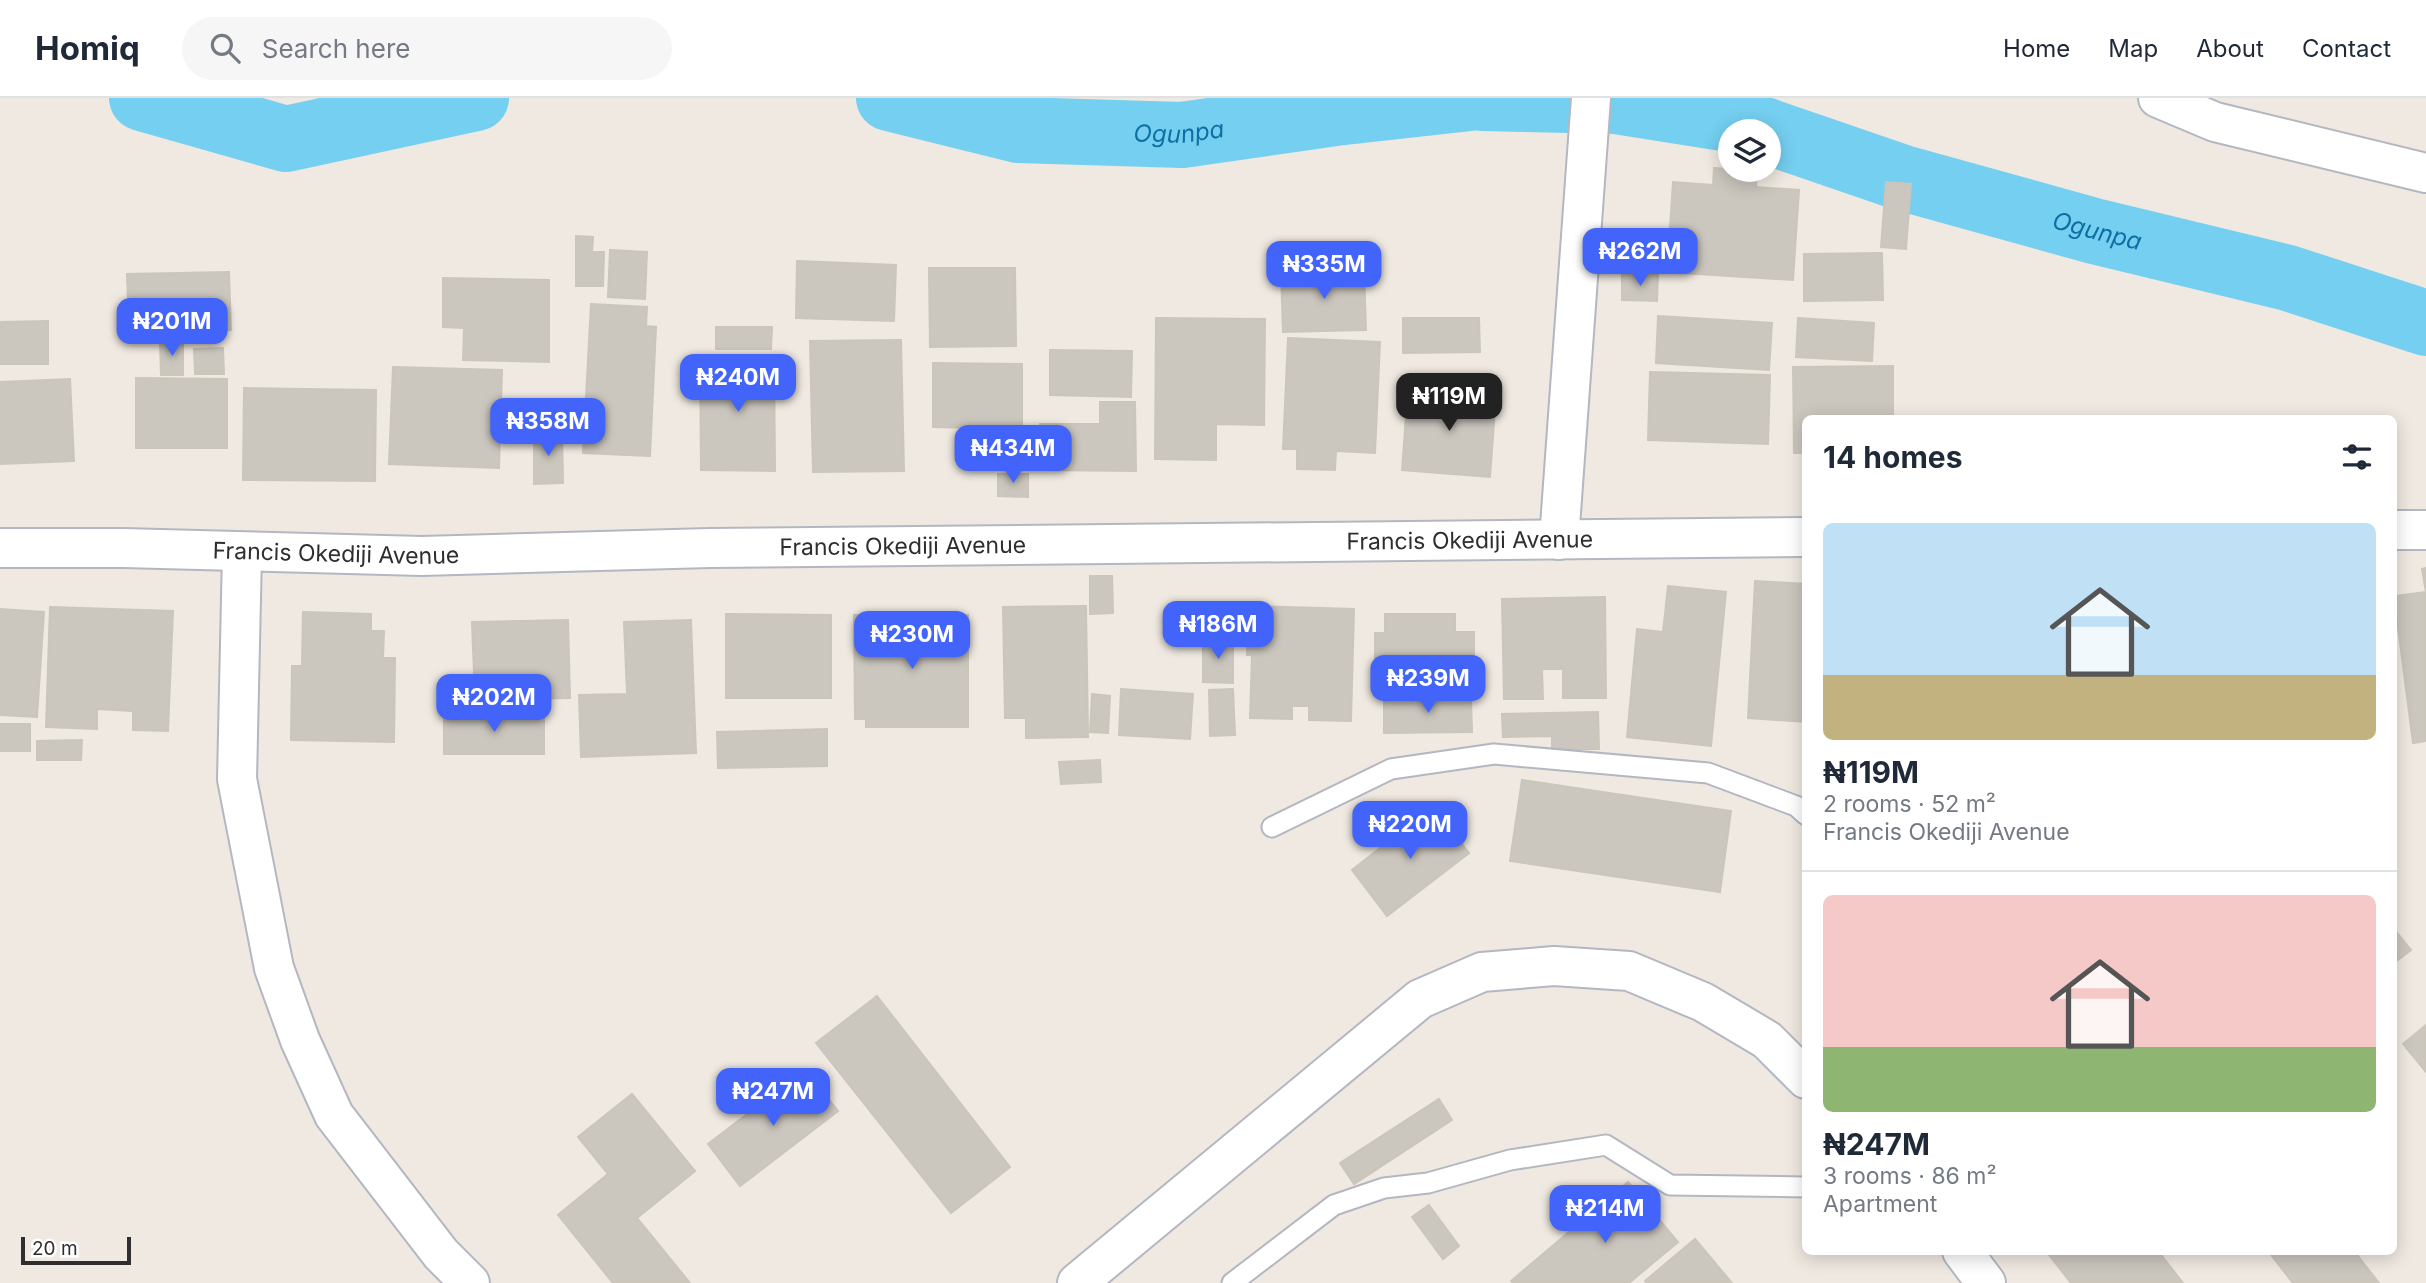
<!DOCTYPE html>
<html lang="en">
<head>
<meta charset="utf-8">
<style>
  :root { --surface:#fff; --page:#f6f6f7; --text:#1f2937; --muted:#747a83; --line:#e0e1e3; --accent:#4264fb }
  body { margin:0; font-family:Inter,sans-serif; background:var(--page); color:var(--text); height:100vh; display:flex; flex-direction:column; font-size:26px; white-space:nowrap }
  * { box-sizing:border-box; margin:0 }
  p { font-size:23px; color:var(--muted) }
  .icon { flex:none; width:38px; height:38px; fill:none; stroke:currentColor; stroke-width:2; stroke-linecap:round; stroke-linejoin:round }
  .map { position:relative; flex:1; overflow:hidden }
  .panel { position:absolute; left:1802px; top:317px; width:595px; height:840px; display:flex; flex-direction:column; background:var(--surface); border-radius:10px; box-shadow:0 4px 18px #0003 }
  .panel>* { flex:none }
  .tools { position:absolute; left:1718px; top:21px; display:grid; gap:14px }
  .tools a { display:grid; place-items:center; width:63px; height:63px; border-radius:50%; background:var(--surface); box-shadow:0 4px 18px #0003; font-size:35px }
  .scale { position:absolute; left:21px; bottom:18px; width:110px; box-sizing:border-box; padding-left:7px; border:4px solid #2e2e2e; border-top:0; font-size:19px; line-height:24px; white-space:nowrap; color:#2e2e2e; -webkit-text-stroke:5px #fff; paint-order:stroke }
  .price { position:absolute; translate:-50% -60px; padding:0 16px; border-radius:14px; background:var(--accent); color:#fff; font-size:23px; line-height:46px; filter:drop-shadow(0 2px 4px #0008) }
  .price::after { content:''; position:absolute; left:50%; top:42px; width:21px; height:16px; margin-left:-10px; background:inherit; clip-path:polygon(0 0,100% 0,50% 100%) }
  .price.active { background:#222; color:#fff }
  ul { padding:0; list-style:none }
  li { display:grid; align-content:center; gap:14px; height:371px; padding:0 21px }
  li+li { border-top:2px solid var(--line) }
  li span { display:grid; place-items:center; height:217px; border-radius:10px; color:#555 }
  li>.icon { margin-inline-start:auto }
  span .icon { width:126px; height:126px; fill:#fffc; stroke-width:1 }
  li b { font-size:30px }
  h2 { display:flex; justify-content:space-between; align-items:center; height:84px; padding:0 21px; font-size:30px }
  header { display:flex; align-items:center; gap:42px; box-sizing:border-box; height:98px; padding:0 35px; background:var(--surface); border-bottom:2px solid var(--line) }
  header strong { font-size:33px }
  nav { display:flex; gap:38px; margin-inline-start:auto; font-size:24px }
  .search { width:490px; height:63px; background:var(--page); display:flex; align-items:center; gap:18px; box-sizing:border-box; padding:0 24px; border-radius:38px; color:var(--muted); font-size:26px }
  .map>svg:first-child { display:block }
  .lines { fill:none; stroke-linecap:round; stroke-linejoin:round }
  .river { stroke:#75cff0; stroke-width:66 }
  .building { fill:#cbc7bf; stroke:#cbc5ba; stroke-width:2 }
  .service-casing { stroke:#b4b7c1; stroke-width:23 }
  .minor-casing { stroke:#b4b7c1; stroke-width:42 }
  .service { stroke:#fff; stroke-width:19 }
  .minor { stroke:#fff; stroke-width:38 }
  .labels { text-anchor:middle; stroke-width:7; stroke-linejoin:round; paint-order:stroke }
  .street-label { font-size:23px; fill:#2e2e2e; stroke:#fff }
  .water-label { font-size:24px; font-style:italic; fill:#0d6fa3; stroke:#fff }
</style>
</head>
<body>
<header>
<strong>Homiq</strong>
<div class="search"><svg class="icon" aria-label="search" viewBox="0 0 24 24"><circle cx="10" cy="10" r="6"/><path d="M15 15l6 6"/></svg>Search here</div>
<nav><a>Home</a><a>Map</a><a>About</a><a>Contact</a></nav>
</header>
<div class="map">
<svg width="2426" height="1185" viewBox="0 0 2426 1185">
  <rect width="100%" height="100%" fill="#efe9e1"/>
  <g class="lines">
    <g class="river">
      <path d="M142,0L286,41L476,0"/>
      <path id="s1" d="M889,0L1018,32L1182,37L1335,15L1470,0"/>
      <path d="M1482,0L1615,3L1735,22L1767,33"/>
      <path id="s2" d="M1769,34L1903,80L2094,133L2288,180L2426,225"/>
    </g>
  </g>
  <path class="building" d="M1714,70L1757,73L1756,89L1799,92L1793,182L1667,174L1673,84L1713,87Z
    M1886,84L1911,86L1906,151L1881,149Z
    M576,138L593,139L592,154H604L603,188H576Z
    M610,152L647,154L645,201L608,199Z
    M1882,155L1883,202L1804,203V156Z
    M797,163L896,167L894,223L796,220Z
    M929,170H1015L1016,248L930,249Z
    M1364,172L1366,232L1283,234L1281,174Z
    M229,174L231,232L129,234L127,176Z
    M1622,177H1658L1657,203L1622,202Z
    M443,180L549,182V264L463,262L464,230L443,229Z
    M591,206L647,209L646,228L656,229L650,358L583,355Z
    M1658,218L1772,225L1769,272L1656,265Z
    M1156,220L1265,221L1264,327L1216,326V362L1155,361Z
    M1403,220H1479L1480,254L1403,255Z
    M1798,220L1874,225L1872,263L1796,259Z
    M48,223V266H0V224Z
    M716,229H772L771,251H716Z
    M1288,240L1380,244L1375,355L1336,353L1335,372L1297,371V351H1283Z
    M901,242L904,373L813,374L810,243Z
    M160,243H183V277H161Z
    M223,250L224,276H195L194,251Z
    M1050,252L1132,253L1131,299L1050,297Z
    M700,259H774L775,373L701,372Z
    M933,265L1022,266V351H981V330L933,329Z
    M1893,268V320H1806V355H1794L1793,269Z
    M393,269L502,272L499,370L389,366Z
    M1650,274L1770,277L1768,346L1648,342Z
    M136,280L227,281V350H136Z
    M70,281L74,363L0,366V284Z
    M244,290L376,292L375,383L243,382Z
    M1408,291L1496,298L1490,379L1402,372Z
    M1100,304H1135L1136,373L1040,372V326H1100Z
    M534,334H562L563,385L534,386Z
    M998,376H1028V399L998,398Z
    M2426,470V643L2413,645L2394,498L2426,494L2422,471Z
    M1090,478H1112L1113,515L1090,516Z
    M1755,483L1806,486V624L1748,620Z
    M1668,488L1726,494L1711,648L1627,639L1637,531L1663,534Z
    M1605,499L1606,600H1563V571H1542L1543,601H1504L1502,501Z
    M1086,508L1088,639L1026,640V620H1005L1003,509Z
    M1249,508L1354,511L1351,623L1309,622V608H1292V621L1250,620L1252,557H1247Z
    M50,509L173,513L168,633L133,632V613L97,611V631L46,629Z
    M0,511L44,514L37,619L0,617Z
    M303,514L371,516V533H384L383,560H395L394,644L291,642L292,568H302Z
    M726,516L831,517V600H726Z
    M1385,516H1455V534H1474V583H1433V592L1375,591V535H1385Z
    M854,517H968V629H866V621H855Z
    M568,522L570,600L475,602L472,524Z
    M691,522L696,655L581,659L579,597L627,596L624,524Z
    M1203,541L1233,542V585L1203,584Z
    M1121,591L1193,596L1190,641L1119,637Z
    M1233,591L1235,637L1210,638L1209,592Z
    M1092,596L1110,598L1108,635L1090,634Z
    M1384,599H1471L1472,634L1384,635Z
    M1598,614L1599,651H1552V638L1503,639L1502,616Z
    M444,615H544V656H444Z
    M0,626H30V653H0Z
    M827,631V668L718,670L717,634Z
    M82,642L81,662H37V643Z
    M1100,662L1101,684L1061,686L1059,664Z
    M1522,682L1731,713L1720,794L1510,763Z
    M1433,709L1469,755L1387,818L1352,772Z
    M2394,831L2411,852L2394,865Z
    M877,898L1010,1069L951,1115L816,945Z
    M2426,927V974L2403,946Z
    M805,972L838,1013L740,1088L708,1046Z
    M632,996L695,1073L637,1120L690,1185H613L558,1117L608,1076L578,1039Z
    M1439,1001L1452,1022L1354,1086L1340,1065Z
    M1628,1084L1678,1144L1629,1185H1513L1511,1183Z
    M1429,1107L1459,1148L1443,1161L1412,1119Z
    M1695,1141L1732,1185H1647L1645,1183Z
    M2046,1153H2158L2183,1185H2071Z
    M2268,1153H2354L2379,1185H2293Z"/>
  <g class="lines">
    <defs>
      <path id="service" d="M1272,729L1391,671L1494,656L1708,675L1796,708L1806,717
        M1232,1185L1334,1107L1384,1090L1428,1085L1510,1062L1606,1047L1670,1087L1806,1089"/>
      <g id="minor">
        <path d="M2158,0L2215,24L2426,75"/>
        <path d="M2394,432H2426"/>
        <path d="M1559,442L1591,0"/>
        <path id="s3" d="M0,450H123L422,458L710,450L1806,439"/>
        <path d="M242,455L237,681L274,870L300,942L334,1017L441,1156L470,1185"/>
        <path d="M1962,1153L1986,1185"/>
        <path d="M1077,1185L1420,901L1482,874L1554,868L1629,873L1703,904L1767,942L1806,981"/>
      </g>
    </defs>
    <use href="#service" class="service-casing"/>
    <use href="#minor" class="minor-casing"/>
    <use href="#service" class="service"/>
    <use href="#minor" class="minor"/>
  </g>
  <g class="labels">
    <g class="street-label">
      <text dy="8" stroke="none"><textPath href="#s3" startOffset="1470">Francis Okediji Avenue</textPath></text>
      <text dy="8" stroke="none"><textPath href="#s3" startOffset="903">Francis Okediji Avenue</textPath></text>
      <text dy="8" stroke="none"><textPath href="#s3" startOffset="336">Francis Okediji Avenue</textPath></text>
    </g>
    <g class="water-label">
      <text dy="8" stroke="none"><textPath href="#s1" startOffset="294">Ogunpa</textPath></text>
      <text dy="8" stroke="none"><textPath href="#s2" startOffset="343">Ogunpa</textPath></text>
    </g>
  </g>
</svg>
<div class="tools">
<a><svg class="icon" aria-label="layers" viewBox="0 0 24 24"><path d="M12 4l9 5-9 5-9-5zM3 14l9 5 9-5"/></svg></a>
</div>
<div class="scale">20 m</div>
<b class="price" style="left:1640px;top:190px">₦262M</b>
<b class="price" style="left:1324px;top:203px">₦335M</b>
<b class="price" style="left:172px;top:260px">₦201M</b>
<b class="price" style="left:738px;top:316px">₦240M</b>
<b class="price active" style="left:1449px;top:335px">₦119M</b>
<b class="price" style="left:548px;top:360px">₦358M</b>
<b class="price" style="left:1013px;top:387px">₦434M</b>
<b class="price" style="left:1218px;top:563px">₦186M</b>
<b class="price" style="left:912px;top:573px">₦230M</b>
<b class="price" style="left:1428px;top:617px">₦239M</b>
<b class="price" style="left:494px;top:636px">₦202M</b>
<b class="price" style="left:1410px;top:763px">₦220M</b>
<b class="price" style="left:773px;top:1030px">₦247M</b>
<b class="price" style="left:1605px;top:1147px">₦214M</b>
<section class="panel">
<h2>14 homes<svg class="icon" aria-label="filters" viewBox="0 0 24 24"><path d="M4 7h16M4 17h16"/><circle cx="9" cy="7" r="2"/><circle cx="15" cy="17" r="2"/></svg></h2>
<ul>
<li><span style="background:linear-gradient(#bfe0f5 70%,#c2b280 0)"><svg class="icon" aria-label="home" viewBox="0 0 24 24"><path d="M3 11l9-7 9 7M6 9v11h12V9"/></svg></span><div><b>₦119M</b><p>2 rooms · 52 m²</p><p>Francis Okediji Avenue</p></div></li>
<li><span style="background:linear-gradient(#f6c9c9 70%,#8fb573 0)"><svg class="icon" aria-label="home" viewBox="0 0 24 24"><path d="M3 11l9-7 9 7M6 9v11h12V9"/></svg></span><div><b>₦247M</b><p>3 rooms · 86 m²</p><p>Apartment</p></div></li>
</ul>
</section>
</div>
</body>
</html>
